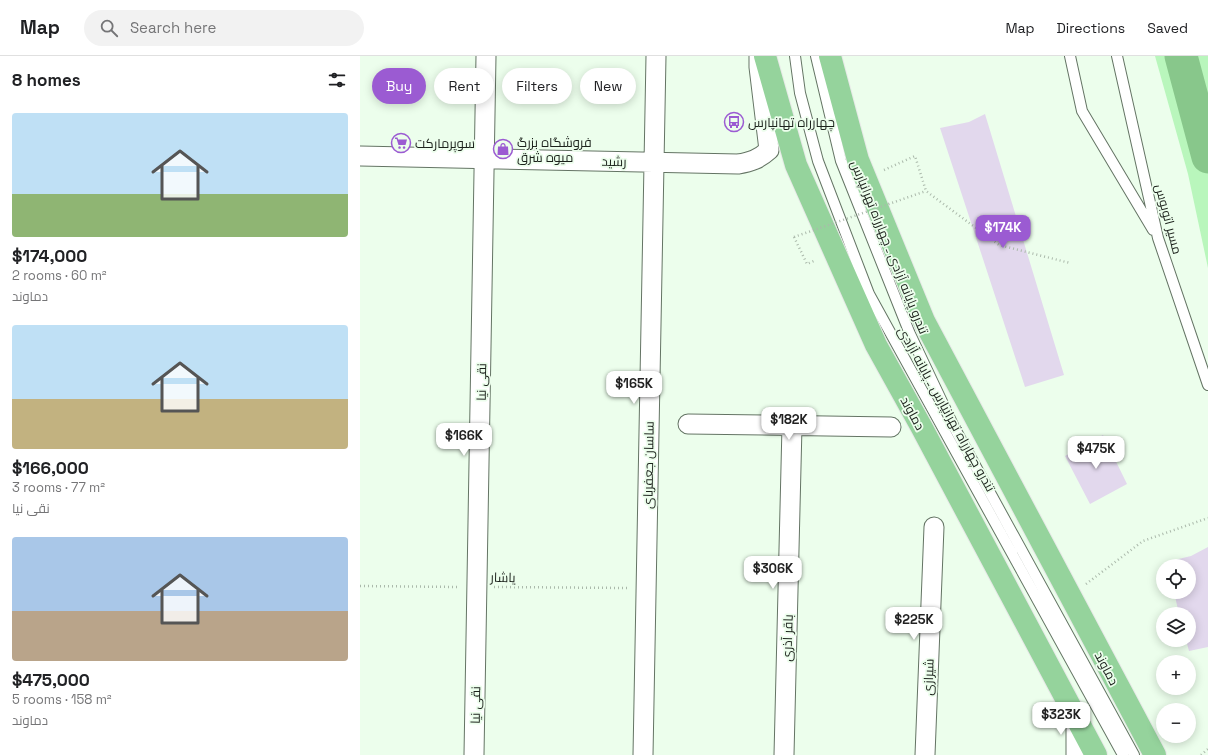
<!DOCTYPE html>
<html lang="en">
<head>
<meta charset="utf-8">
<style>
  :root { --surface:#fff; --page:#f2f2f2; --text:#202124; --muted:#757577; --line:#e0e0e0; --accent:#9b5bd2 }
  body { margin:0; font-family:"Space Grotesk",Cairo,sans-serif; background:var(--page); color:var(--text); height:100vh; display:flex; flex-direction:column; font-size:15px; white-space:nowrap }
  * { box-sizing:border-box; margin:0 }
  p { font-size:13px; color:var(--muted) }
  .icon { flex:none; width:22px; height:22px; fill:none; stroke:currentColor; stroke-width:2; stroke-linecap:round; stroke-linejoin:round }
  .map { position:relative; flex:1; overflow:hidden }
  .panel { display:flex; flex-direction:column; background:var(--surface); width:360px }
  .panel>* { flex:none }
  .top-card { position:absolute; left:12px; top:12px; width:380px; height:36px; display:flex; gap:8px }
  .fabs { position:absolute; left:796px; top:503px; display:grid; gap:8px }
  .fabs a { display:grid; place-items:center; width:40px; height:40px; border-radius:50%; background:var(--surface); box-shadow:0 2px 10px #0003; font-size:20px }
  .price { position:absolute; translate:-50% -34px; padding:0 9px; border-radius:8px; background:#fff; color:#222; font-size:13px; line-height:26px; filter:drop-shadow(0 1px 2px #0008) }
  .price::after { content:''; position:absolute; left:50%; top:24px; width:12px; height:9px; margin-left:-6px; background:inherit; clip-path:polygon(0 0,100% 0,50% 100%) }
  .price.current { background:var(--accent); color:#fff }
  ul { padding:0; list-style:none }
  li { display:grid; align-content:center; gap:8px; height:212px; padding:0 12px }
  li span { display:grid; place-items:center; height:124px; border-radius:4px; color:#555 }
  li>.icon { margin-inline-start:auto }
  span .icon { width:72px; height:72px; fill:#fffc; stroke-width:1 }
  li b { font-size:17px }
  h2 { display:flex; justify-content:space-between; align-items:center; height:48px; padding:0 12px; font-size:17px }
  .chip { padding:0 14px; border-radius:18px; background:var(--surface); box-shadow:0 2px 10px #0003; font-size:14px; line-height:36px }
  .chip.current { background:var(--accent); color:#fff }
  header { display:flex; align-items:center; gap:24px; box-sizing:border-box; height:56px; padding:0 20px; background:var(--surface); border-bottom:1px solid var(--line) }
  header strong { font-size:19px }
  nav { display:flex; gap:22px; margin-inline-start:auto; font-size:14px }
  .search { width:280px; height:36px; background:var(--page); display:flex; align-items:center; gap:10px; box-sizing:border-box; padding:0 14px; border-radius:22px; color:var(--muted); font-size:15px }
  main { display:flex; flex:1; min-height:0 }
  .map>svg:first-child { display:block }
  .green { fill:#b9f6bc }
  .lines { fill:none; stroke-linecap:round; stroke-linejoin:round }
  .river { stroke:#88c78b; stroke-width:33 }
  .building { fill:#e2d8ed }
  .lane-casing { stroke:#647464; stroke-width:12 }
  .street-casing { stroke:#647464; stroke-width:21 }
  .primary-casing { stroke:#e8e9e8; stroke-width:24 }
  .path { stroke:#abb9ab; stroke-width:2.5; stroke-dasharray:1 3; stroke-linecap:butt }
  .lane { stroke:#fff; stroke-width:10 }
  .street { stroke:#fff; stroke-width:19 }
  .primary { stroke:#95d39c; stroke-width:22 }
  .path-bridge { stroke:#abb9ab; stroke-width:2.5; stroke-dasharray:1 3; stroke-linecap:butt }
  .labels { text-anchor:middle; stroke-width:3.5; stroke-linejoin:round; paint-order:stroke }
  .poi-label { font-size:13px; fill:#1c221c; stroke:#ecfeec; text-anchor:start }
  .street-label { font-size:13px; fill:#1c221c; stroke:#ecfeec }
</style>
</head>
<body>
<header>
<strong>Map</strong>
<div class="search"><svg class="icon" aria-label="search" viewBox="0 0 24 24"><circle cx="10" cy="10" r="6"/><path d="M15 15l6 6"/></svg>Search here</div>
<nav><a>Map</a><a>Directions</a><a>Saved</a></nav>
</header>
<main>
<section class="panel">
<h2>8 homes<svg class="icon" aria-label="filters" viewBox="0 0 24 24"><path d="M4 7h16M4 17h16"/><circle cx="9" cy="7" r="2"/><circle cx="15" cy="17" r="2"/></svg></h2>
<ul>
<li><span style="background:linear-gradient(#bfe0f5 65%,#8fb573 0)"><svg class="icon" aria-label="home" viewBox="0 0 24 24"><path d="M3 11l9-7 9 7M6 9v11h12V9"/></svg></span><div><b>$174,000</b><p>2 rooms · 60 m²</p><p>دماوند</p></div></li>
<li><span style="background:linear-gradient(#bfe0f5 60%,#c2b280 0)"><svg class="icon" aria-label="home" viewBox="0 0 24 24"><path d="M3 11l9-7 9 7M6 9v11h12V9"/></svg></span><div><b>$166,000</b><p>3 rooms · 77 m²</p><p>نقی نیا</p></div></li>
<li><span style="background:linear-gradient(#a9c7e8 60%,#b9a48a 0)"><svg class="icon" aria-label="home" viewBox="0 0 24 24"><path d="M3 11l9-7 9 7M6 9v11h12V9"/></svg></span><div><b>$475,000</b><p>5 rooms · 158 m²</p><p>دماوند</p></div></li>
</ul>
</section>
<div class="map">
<svg width="848" height="699" viewBox="0 0 848 699">
  <rect width="100%" height="100%" fill="#ecfeec"/>
  <path class="green" d="M795,0H848V212L828,118Z"/>
  <g class="lines">
    <path class="river" d="M821,0L848,101"/>
  </g>
  <path class="building" d="M625,58L704,319L665,331L580,72L609,66Z
    M743,379L767,428L730,448L705,400Z
    M848,491V591L829,595L826,584H829V558H819L814,536H829V510H807L806,506L831,500Z"/>
  <g class="lines">
    <defs>
      <path id="lane" d="M435,0L440,37L458,105L509,238L763,699
        M456,0L481,105L550,278L594,371L774,699
        M710,0L722,55L793,174
        M757,0L798,182L848,329"/>
      <path id="street" d="M0,100L378,108C391,106 399,103 409,94L399,11V0
        M328,368L531,371
        M114,699L126,0
        M283,699L296,0
        M424,699L432,370
        M565,699L574,471
        M716,699V662"/>
      <path id="primary" d="M405,0L436,109L516,289L562,372L736,699
        M470,0L498,104L564,265L795,699"/>
    </defs>
    <use href="#lane" class="lane-casing"/>
    <use href="#street" class="street-casing"/>
    <use href="#primary" class="primary-casing"/>
    <path class="path" d="M524,114L555,100L566,135L639,189L710,207
      M434,181L447,208L456,204
      M726,528L783,485L848,462
      M0,530L99,531
      M134,531L267,532
      M841,699L848,693"/>
    <use href="#lane" class="lane"/>
    <use href="#street" class="street"/>
    <use href="#primary" class="primary"/>
    <path class="path-bridge" d="M434,181L566,135"/>
  </g>
  <defs>
    <symbol id="bus-ring" viewBox="-11 -11 22 22"><circle r="9.5" fill="#ecfeec" stroke="#9b5bd2" stroke-width="1.5"/><path d="M-5-6H5V4H4V6H2V4H-2V6H-4V4H-5ZM-3.5-4V0h7V-4ZM-3.5 1.2v1.5H-2V1.2ZM2 1.2v1.5H3.5V1.2Z" fill="#9b5bd2"/></symbol>
    <symbol id="supermarket-ring" viewBox="-11 -11 22 22"><circle r="9.5" fill="#ecfeec" stroke="#9b5bd2" stroke-width="1.5"/><path d="M-6-5.5h2.5l.6 2H6L4.5 2H-2.5L-4.4-4H-6ZM-1.5 3.2a1.3 1.3 0 1 0 .1 0ZM3 3.2a1.3 1.3 0 1 0 .1 0Z" fill="#9b5bd2"/></symbol>
    <symbol id="shop-ring" viewBox="-11 -11 22 22"><circle r="9.5" fill="#ecfeec" stroke="#9b5bd2" stroke-width="1.5"/><path d="M-5-2.5h2.3a2.7 3.5 0 0 1 5.4 0H5L5.5 6h-11ZM-1.5-2.5h3a1.5 2.3 0 0 0-3 0Z" fill="#9b5bd2"/></symbol>
  </defs>
  <g fill-rule="evenodd">
    <use href="#bus-ring" x="363" y="55" width="22" height="22"/>
    <use href="#supermarket-ring" x="30" y="76" width="22" height="22"/>
    <use href="#shop-ring" x="132" y="82" width="22" height="22"/>
  </g>
  <g class="labels">
    <g class="poi-label">
      <text x="388" y="71">چهارراه تهانپارس</text>
      <text x="157" y="91">فروشگاه بزرگ<tspan x="157" dy="15">میوه شرق</tspan></text>
      <text x="55" y="92">سوپرمارکت</text>
    </g>
    <g class="street-label">
      <text transform="translate(254 105) rotate(1)" y="5">رشید</text>
      <text transform="translate(809 163) rotate(75)" y="5">مسیر اتوبوس</text>
      <text transform="translate(530 191) rotate(68)" y="5">تندرو پایانه آزادی ـ چهارراه تهرانپارس</text>
      <text transform="translate(121 326) rotate(-89)" y="5">نقی نیا</text>
      <text transform="translate(587 353) rotate(61)" y="5">تندرو چهارراه تهرانپارس ـ پایانه آزادی</text>
      <text transform="translate(553 357) rotate(61)" y="5">دماوند</text>
      <text transform="translate(288 409) rotate(-89)" y="5">ساسان جعفربای</text>
      <text transform="translate(143 521) rotate(1)" y="5">یاشار</text>
      <text transform="translate(427 582) rotate(-88)" y="5">باقر آذری</text>
      <text transform="translate(747 612) rotate(62)" y="5">دماوند</text>
      <text transform="translate(568 621) rotate(-88)" y="5">شیرازی</text>
      <text transform="translate(115 649) rotate(-89)" y="5">نقی نیا</text>
    </g>
  </g>
</svg>
<div class="fabs">
<a><svg class="icon" aria-label="locate" viewBox="0 0 24 24"><circle cx="12" cy="12" r="6"/><path d="M12 2v4M12 18v4M2 12h4M18 12h4"/></svg></a>
<a><svg class="icon" aria-label="layers" viewBox="0 0 24 24"><path d="M12 4l9 5-9 5-9-5zM3 14l9 5 9-5"/></svg></a>
<a>+</a>
<a>−</a>
</div>
<b class="price current" style="left:643px;top:193px">$174K</b>
<b class="price" style="left:274px;top:349px">$165K</b>
<b class="price" style="left:429px;top:385px">$182K</b>
<b class="price" style="left:104px;top:401px">$166K</b>
<b class="price" style="left:736px;top:414px">$475K</b>
<b class="price" style="left:413px;top:534px">$306K</b>
<b class="price" style="left:554px;top:585px">$225K</b>
<b class="price" style="left:701px;top:680px">$323K</b>
<div class="top-card">
<a class="chip current">Buy</a>
<a class="chip">Rent</a>
<a class="chip">Filters</a>
<a class="chip">New</a>
</div>
</div>
</main>
</body>
</html>
